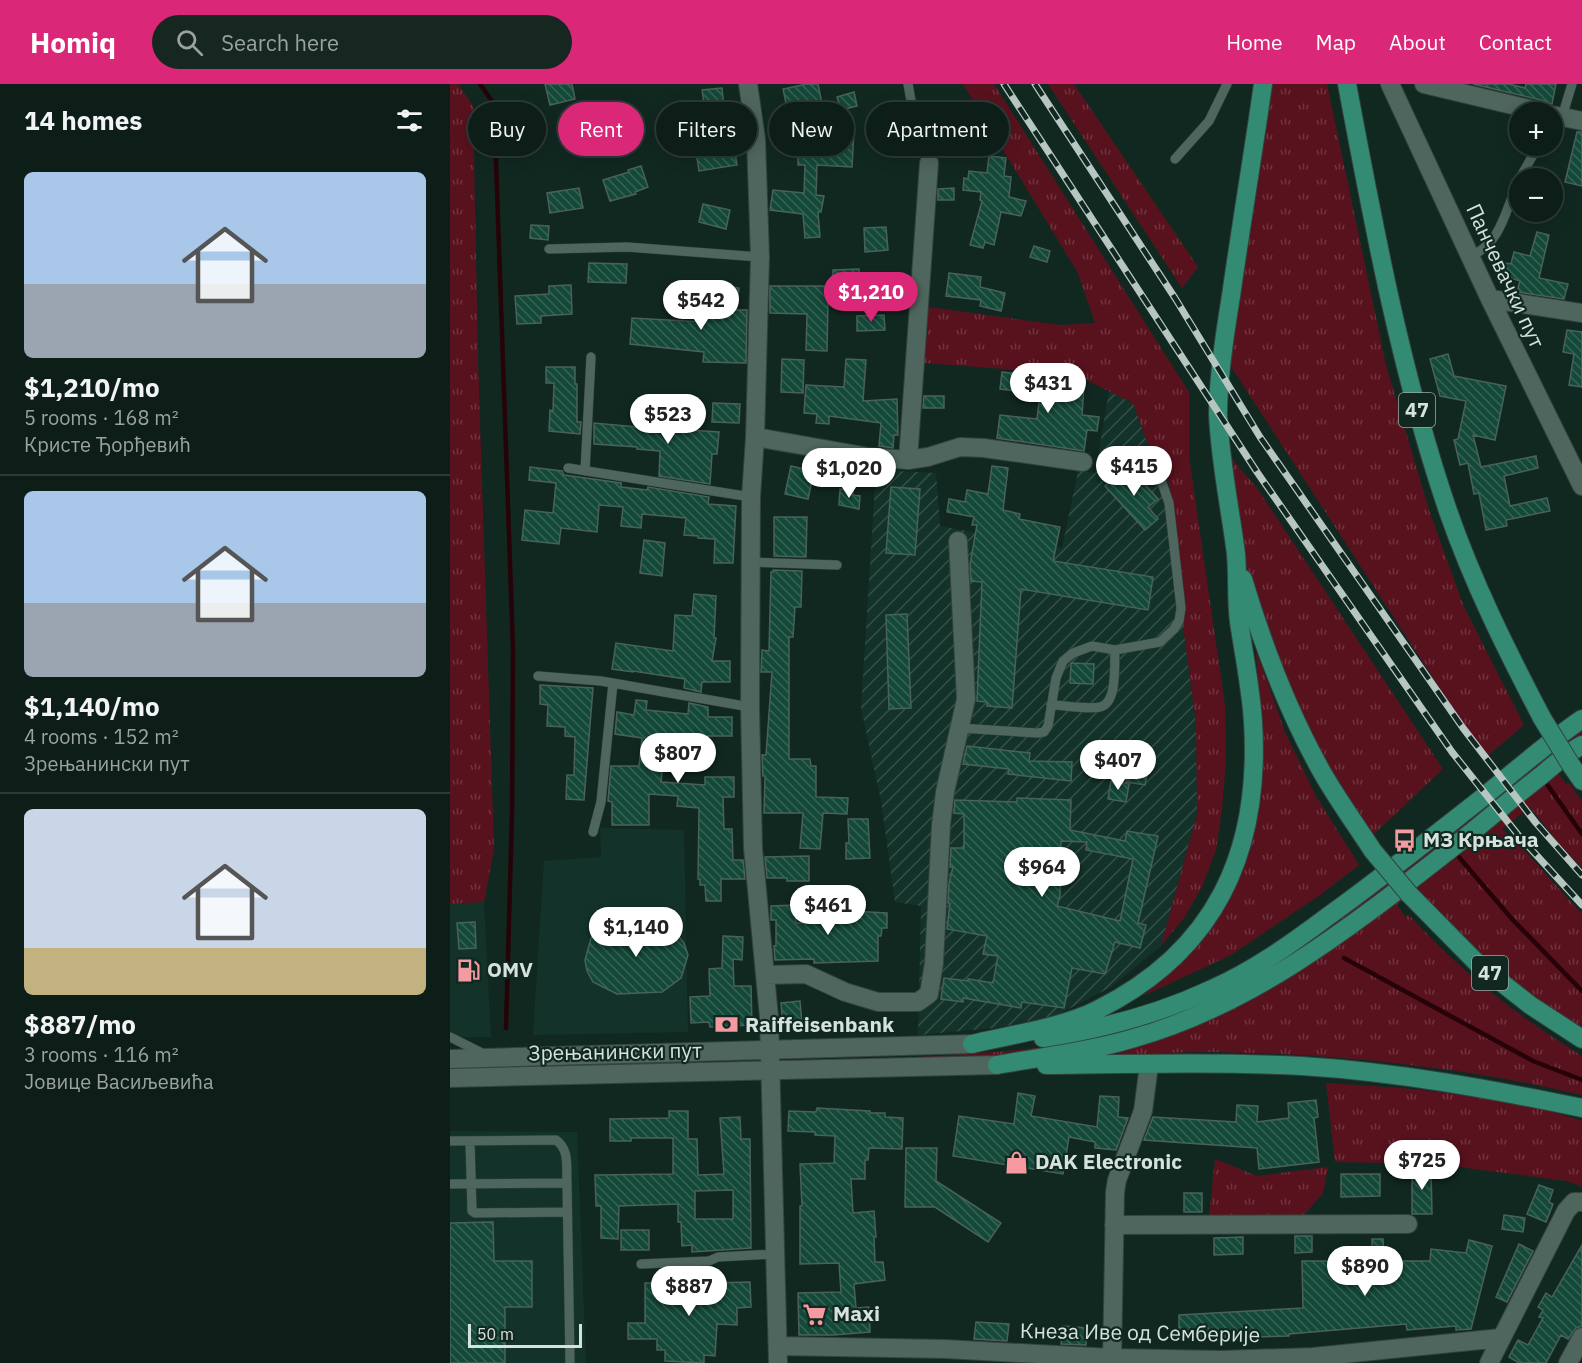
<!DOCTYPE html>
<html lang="en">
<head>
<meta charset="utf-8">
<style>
  :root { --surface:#0d1e19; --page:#162722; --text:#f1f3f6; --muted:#9aa2a2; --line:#2d3c38; --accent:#db2777 }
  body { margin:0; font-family:"IBM Plex Sans",sans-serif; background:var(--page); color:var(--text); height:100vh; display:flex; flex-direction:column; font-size:22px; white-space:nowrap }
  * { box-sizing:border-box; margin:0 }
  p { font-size:20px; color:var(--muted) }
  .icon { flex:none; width:33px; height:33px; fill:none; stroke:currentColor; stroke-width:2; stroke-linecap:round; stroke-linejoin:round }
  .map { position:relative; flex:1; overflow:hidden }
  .drawer { display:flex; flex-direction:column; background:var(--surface); width:450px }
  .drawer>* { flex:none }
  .banner { position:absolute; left:18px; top:18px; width:570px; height:54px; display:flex; gap:12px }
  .fabs { position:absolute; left:1059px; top:18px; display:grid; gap:12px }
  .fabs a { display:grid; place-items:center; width:54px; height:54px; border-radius:50%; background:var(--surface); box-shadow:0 3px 15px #0003,0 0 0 2px var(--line); font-size:30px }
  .scale { position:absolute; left:18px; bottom:15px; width:114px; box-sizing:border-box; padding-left:6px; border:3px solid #d5e2dd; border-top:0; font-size:16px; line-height:21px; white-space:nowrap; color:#d5e2dd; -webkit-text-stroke:4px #112821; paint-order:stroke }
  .price { position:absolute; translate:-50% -51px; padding:0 14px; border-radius:21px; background:#fff; color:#222; font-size:20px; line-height:39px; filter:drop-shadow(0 2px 3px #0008) }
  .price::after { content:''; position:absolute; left:50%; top:36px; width:18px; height:14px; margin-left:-9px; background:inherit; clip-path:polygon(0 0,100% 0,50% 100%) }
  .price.selected { background:var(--accent); color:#fff }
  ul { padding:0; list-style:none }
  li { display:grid; align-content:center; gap:12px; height:318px; padding:0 24px }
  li+li { border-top:2px solid var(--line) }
  li span { display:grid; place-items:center; height:186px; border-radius:9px; color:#555 }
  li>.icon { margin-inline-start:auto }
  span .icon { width:108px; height:108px; fill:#fffc; stroke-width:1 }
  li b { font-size:26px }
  h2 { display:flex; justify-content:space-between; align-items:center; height:72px; padding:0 24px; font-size:26px }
  .tag { padding:0 21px; border-radius:27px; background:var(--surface); box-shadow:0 3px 15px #0003,0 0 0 2px var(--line); font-size:21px; line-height:54px }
  .tag.selected { background:var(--accent); color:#fff }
  header { display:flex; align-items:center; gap:36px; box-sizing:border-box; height:84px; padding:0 30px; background:var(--accent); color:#fff }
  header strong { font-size:28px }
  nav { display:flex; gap:33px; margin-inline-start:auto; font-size:21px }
  .search { width:420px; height:54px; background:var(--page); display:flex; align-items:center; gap:15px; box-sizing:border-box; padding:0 21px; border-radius:33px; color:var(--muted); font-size:22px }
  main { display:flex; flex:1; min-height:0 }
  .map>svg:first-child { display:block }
  .built { fill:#13332a }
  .industrial { fill:url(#industrial-furrows) }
  .grass { fill:url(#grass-tufts) }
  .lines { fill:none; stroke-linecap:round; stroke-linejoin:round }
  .stream { stroke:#260308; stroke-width:4.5 }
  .building { fill:url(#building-back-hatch); stroke:#496259; stroke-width:1.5; fill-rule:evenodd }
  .lane-casing { stroke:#33433d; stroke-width:10 }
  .street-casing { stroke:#33433d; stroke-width:20 }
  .secondary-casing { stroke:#33433d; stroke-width:20 }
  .primary-casing { stroke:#33433d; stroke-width:20 }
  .lane { stroke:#4e665d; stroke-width:9 }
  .street { stroke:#4e665d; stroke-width:18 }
  .secondary { stroke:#4e665d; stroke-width:18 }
  .primary { stroke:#348b74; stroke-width:18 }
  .rail-casing { stroke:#b7c6c1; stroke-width:7 }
  .rail { stroke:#112821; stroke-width:4.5; stroke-dasharray:14; stroke-linecap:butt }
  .primary-bridge-casing { stroke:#33433d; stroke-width:20; stroke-linecap:butt }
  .primary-bridge { stroke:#348b74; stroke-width:18 }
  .labels { text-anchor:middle; stroke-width:4.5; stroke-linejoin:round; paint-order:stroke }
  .shield { fill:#112821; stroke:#9aaaa5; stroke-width:1.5 }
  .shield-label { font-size:20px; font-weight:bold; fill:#d5e2dd }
  .street-label { font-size:21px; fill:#d5e2dd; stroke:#112821 }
  .poi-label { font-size:21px; font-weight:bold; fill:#d5e2dd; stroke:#112821; text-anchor:start }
</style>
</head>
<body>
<header>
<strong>Homiq</strong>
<div class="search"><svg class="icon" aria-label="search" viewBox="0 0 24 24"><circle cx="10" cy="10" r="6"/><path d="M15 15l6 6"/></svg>Search here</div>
<nav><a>Home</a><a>Map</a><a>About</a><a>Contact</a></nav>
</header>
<main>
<section class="drawer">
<h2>14 homes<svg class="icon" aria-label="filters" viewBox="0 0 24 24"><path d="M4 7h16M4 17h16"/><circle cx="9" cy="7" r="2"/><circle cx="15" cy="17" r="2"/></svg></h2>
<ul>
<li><span style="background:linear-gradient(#a9c7e8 60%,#9aa5b1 0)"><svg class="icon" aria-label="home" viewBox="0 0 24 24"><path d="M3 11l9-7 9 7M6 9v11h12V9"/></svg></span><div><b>$1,210/mo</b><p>5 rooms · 168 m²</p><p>Кристе Ђорђевић</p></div></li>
<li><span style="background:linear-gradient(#a9c7e8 60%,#9aa5b1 0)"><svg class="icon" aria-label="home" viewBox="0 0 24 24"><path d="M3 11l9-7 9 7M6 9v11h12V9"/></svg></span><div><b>$1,140/mo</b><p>4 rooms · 152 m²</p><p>Зрењанински пут</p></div></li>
<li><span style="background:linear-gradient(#c9d6e8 75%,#c2b280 0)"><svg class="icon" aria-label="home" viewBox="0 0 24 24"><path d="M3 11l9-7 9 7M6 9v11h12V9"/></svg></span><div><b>$887/mo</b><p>3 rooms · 116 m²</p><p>Јовице Васиљевића</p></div></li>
</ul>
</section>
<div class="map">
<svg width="1132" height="1279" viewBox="0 0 1132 1279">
  <defs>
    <pattern id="industrial-furrows" width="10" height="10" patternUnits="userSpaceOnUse" patternTransform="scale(1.5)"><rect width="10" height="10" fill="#13332a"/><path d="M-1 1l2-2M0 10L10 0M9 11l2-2" fill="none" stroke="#345048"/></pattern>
    <pattern id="grass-tufts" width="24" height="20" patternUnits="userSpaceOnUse" patternTransform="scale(1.5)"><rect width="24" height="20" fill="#58121e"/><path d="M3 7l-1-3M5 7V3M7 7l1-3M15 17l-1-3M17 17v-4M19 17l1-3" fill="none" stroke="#6f343e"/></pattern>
    <pattern id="building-back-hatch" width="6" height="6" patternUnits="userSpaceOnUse" patternTransform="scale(1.5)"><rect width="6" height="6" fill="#14493a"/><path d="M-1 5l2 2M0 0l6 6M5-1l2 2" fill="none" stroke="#356356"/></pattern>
  </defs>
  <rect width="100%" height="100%" fill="#112821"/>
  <path class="built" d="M150,744L234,746L238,948L83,951L94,777L151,773Z
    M34,818L41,953H0V820Z
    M0,1047L127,1048L136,1279H0Z"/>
  <path class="industrial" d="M659,307L683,319L704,378L719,398L734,510V549L746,639L747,730L711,862L661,903L607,931L545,944L468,951L471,822L445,818L431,717L411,624L426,386L486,389L490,442L612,464L628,387L645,389Z"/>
  <path class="grass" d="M0,0H8L23,22L28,277L44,765L34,818L0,820Z
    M513,0H544L739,308V373L775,621L776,676L772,725L766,766L752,803L734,834L711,862L747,730L746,639L734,549V510L719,398L704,378L683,319L624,290L474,279L478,223L611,241L645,239L628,189Z
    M598,0H624L748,183L732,204Z
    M820,0H877L936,281L979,426L1014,523L1074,641L1035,674L780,281Z
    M781,374L807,404L993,685L922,752L874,693L812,544L795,479L782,393Z
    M806,566L835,648L866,712L909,781L870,811L781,871L693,912L749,861L768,833L789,791L810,629Z
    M1132,646V651L941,803L811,893L699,944L577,970L460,976L451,974L546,968L604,962L633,957L655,950L825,880L859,858L1096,672Z
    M1132,667V676L1131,674L1108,689L1116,700L1119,699L1132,717V784L1112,764L1080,723L1052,745L1064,755L1132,830V947C1072,906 1012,861 967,803L947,821L956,833L959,831C1010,887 1067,932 1132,972V1011C1011,982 873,968 748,968C721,968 694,971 667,973L666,967L759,935L812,910L856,883Z
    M876,999C960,1004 1052,1010 1132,1037V1103L1117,1097L986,1080L885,1078Z
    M765,1075L807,1092L878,1083L873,1109L852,1133H759Z"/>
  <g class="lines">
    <path class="stream" d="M30,0L44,20L63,565L62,729L56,944
      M1094,696L1132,750
      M1008,772L1062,835L1132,907
      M894,874L1083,977L1132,996"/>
  </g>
  <path class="building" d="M95,0H122L125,15L100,21Z
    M357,0H368L372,20L338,28L333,5Z
    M1023,0H1059L1075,4L1076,0H1106L1102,20H1100L1095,17Z
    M272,4L274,25L255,27L252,6Z
    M404,8L407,22L391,26L387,13Z
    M522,43L523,60L507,61L506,45Z
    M264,44L267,66L284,63L287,81L249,87L243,47Z
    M390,47L404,48L402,83L367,81L366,111L374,112L371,128H368L370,153L355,154L353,130L320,126L323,106L354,109L355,81H348V67H357V59L390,60Z
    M1127,48H1132V102L1115,98Z
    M539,72L556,74L554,92L561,93L559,113L576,117L571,132L551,128L544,161L535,158L533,164L520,161L532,117L530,116L531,108L513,106L514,94L518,95L519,87L537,89Z
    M191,82L198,103L185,108L186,110L160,117L153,96L179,88L178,86Z
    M129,104L133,124L100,129L97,109Z
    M504,104V116H488V105Z
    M253,120L280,126L276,145L249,138Z
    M81,141L99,142L98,156L80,154Z
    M436,143L438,166L415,168L414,144Z
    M1087,148L1099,151L1089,194L1118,200L1114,215L1067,208L1070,197L1052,191L1055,179L1061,180L1064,168L1080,172Z
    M584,162L600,167L597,178L580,173Z
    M139,179L177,180L176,199L138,198Z
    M409,185L410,214L378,215L377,267L356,266L357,230L320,229V202H383V186Z
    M499,189L531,193L530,203L555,209L551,227L530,222L531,216L496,212Z
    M264,200L289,204L286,226H297L296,279L253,278L254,268L180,260L182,234L254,238L255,225H260Z
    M121,201L122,230L91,232V239L67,240L65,212L99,210V202Z
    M434,231L435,246L407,247V232Z
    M1117,246L1132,248V303L1119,301L1124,270L1113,268Z
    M998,270L1004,292L1056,302L1045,356L1023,351L1031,383L1086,372L1088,384L1054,392L1060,422L1097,414L1100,427L1056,436L1057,442L1036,446L1029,409L1024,410L1018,379L1010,381L1004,356L1008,355L1016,317L990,312L980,275Z
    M332,275L354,276L353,309L331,308Z
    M396,275L416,276L413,317L447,315L448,351H444L443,364L429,362L431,339L379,332V340L366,339L367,330L354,329L356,301L394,303Z
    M96,283H125V300H127V338H131L130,350L99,347L100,326L103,327L104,299H96Z
    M552,288L592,293V298L634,302L632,331L649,333L647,347L637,346L634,367L547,354L550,331L587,335L590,310L550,305Z
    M474,312H494V324H473Z
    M263,319L290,320L289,339L262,338Z
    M212,320L233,322L231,347L239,346L269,348L267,370H262L260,400L209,392L210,367L187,365V363L144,360V339L210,345Z
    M341,382L364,387L358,415L335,410Z
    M542,382L558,384L553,426L570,430L569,435L610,443L603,477L703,493L698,526L571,505L562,624L537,622V618L527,617L532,498L521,497L520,481L527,441H522L524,433L497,428L499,415L515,418L517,406L538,410Z
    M678,382L708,415L698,423L708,435L695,446L655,402Z
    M80,383L112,387L114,391L171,399V403L197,406L198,403L259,413L258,420L286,422L283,479H264L265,455L248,454V452L234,451L236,434L192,430L191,444L171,442L173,423L149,421L147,448L111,444L109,460L72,456L75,426L103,429L106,399L79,396Z
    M441,403L470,405L465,471L436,469Z
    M390,405L403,407V411L410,412L409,425L389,421Z
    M324,433H357L356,473L324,472Z
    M194,456L215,459L212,492L190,489Z
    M323,486L352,487L351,523H345L343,553H339V675H360L361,682H366V713L398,714L397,730L373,729L370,765L350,764L353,729H314L315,692H313L312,671H316L322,588H311L312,566L319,567L321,488H323Z
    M244,510L266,512L264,554H266L262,577H280V598H252L251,608L234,604L235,595L183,587V588L162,585L166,559L223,567L225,531L242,532Z
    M457,530L461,624L439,625L436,531Z
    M621,579L644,580L643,600L620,599Z
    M90,601L143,604L134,716L116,715L117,691H124L125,653L115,652V643L97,642L98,621L90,620Z
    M186,616L197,617L196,626L238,630L239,619L258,623V633H282V652H257L255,674L214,671L211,698L255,701V693H284V713H273L274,745H282L283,776H293L295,795H271V817H256L255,801H250V795H248L249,724L227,722L228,712L199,710V741H162V718L158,717L161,682H189L192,654L165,650L167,628L184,631Z
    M517,662L580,669L579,677L622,678L621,697L558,690L559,685L513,680Z
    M679,683L698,686L695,701L676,698Z
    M661,696L679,700L676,718L658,715Z
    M567,714L621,716L620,746L675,757L677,747L708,752L688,839L696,841L690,864L665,858L655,890L622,884L614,924L572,918L571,924L513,914V918L491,915L494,894L518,897V895L543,899L548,872L533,870L537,852L497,845L500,819H498L499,799L503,783H500L501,764H514V730L504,729L505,716L567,718ZM611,757L637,758L636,766L683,775L670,837L607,822L610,812Z
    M398,735H418L420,774L396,775V759H399Z
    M359,772V797H337V794H317L315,773Z
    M345,821L346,839H383V826L437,829V844H432L431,852H428V877L364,879V875L325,876L324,862H326V836H321V822Z
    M25,838L26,864L9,865L7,839Z
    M205,838L217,842L227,850L234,859L238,871L231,894L212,908L167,910L143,898L137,887L135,876L141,854L149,845L163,840Z
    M273,852L293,853L292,876L283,875L284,902H301L302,941L260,943L259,938L241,939L240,913L260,912L259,885L272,884Z
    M350,917L352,940L333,942L331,919Z
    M568,1009L585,1012L581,1032L647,1043L650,1012L669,1013L668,1033L678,1034L666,1066L645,1064V1058L619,1053L613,1090L503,1072L509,1032L564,1040Z
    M866,1016L868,1033L864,1034L869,1078L809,1085L807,1064L694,1056L703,1033L786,1038L787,1021L808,1022L807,1038L839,1034L838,1019Z
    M367,1024L420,1027V1029H435V1033L453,1034L452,1065L419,1064L418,1076H415V1095H401L403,1129L424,1127L426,1153H424L425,1178H433L435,1196L404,1200L406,1224L419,1223L420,1248L383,1251H349L348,1209L391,1208L389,1179L350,1180V1122H352L350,1080L384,1079L385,1052L365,1051V1048L338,1047L339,1027L366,1028Z
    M219,1027H238V1055H247L248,1091L274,1090L270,1034L290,1033L291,1055H300L301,1164L242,1168V1161L232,1162L231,1138H228V1120L169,1122L168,1155L151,1154V1122H146L145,1091L223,1090V1054H181V1057H160V1035L219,1034ZM283,1106V1135H245V1107Z
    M456,1064H487L486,1097L551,1139L538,1158L485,1123H455Z
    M962,1084H981L982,1130H962Z
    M891,1090H930V1112L891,1113Z
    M1089,1101L1103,1106L1099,1118L1103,1120L1096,1138L1077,1130Z
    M734,1109H752V1128H734Z
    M1054,1131L1075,1134L1073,1148L1052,1145Z
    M43,1138L44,1177H82V1223H55V1279H0V1139Z
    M171,1146H199V1166H171Z
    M845,1152H862V1168L845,1169Z
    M793,1153V1170L764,1171V1154Z
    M922,1155H933L934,1177H980L981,1165L1016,1169L1019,1156L1042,1162L1021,1245L1006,1246V1242L957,1246L956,1240L839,1250V1252L729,1255V1231L853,1224L852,1177H922Z
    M1069,1160L1083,1167L1057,1218L1046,1213Z
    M1132,1161V1242L1126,1244L1118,1255L1111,1251L1096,1279H1069L1059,1273L1068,1256L1078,1261L1093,1234L1089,1233L1093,1226L1088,1223L1096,1209L1102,1213Z
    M260,1196V1199L300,1198L301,1223L287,1224V1241L267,1240L265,1272L254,1271V1279L215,1277V1266H207V1255H178V1239H195V1199H244L243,1197Z
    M526,1238L559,1240L557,1257L524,1255Z
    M613,1242L637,1244L636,1261L611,1260Z"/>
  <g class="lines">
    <defs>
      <path id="lane" d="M458,0L463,28L479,79
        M1112,33L1122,0
        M725,75L759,37L777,0
        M1070,94L1088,62
        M99,165L177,163L310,173
        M1021,172C1053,158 1055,124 1070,95
        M118,384L301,413
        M135,387L141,273
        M301,478L387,481
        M88,592L151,597L300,623
        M601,621C614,621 637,626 650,623C668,619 664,580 665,566
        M510,644L587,649L594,648L598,642L606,594L613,577L623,569L642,562L665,566L710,558L724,545L729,537L731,524L719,419L712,399L692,370
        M143,748L151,718L163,599
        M0,953L34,970
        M0,1057L106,1056C120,1066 116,1083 117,1099L120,1279
        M20,1057L22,1127L25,1129L117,1128
        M0,1100L117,1099
        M191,1180L259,1177L268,1173L325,1170"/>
      <path id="street" d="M298,0L306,55L310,173L305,353L301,413L300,623L303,764L319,933L328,1279
        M940,0L1040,215L1132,402
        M974,0L1092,28
        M1102,31L1132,37
        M1040,215L1132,229
        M305,353L419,373L458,376L478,373L510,363L534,364L633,378
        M458,376L479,79
        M316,891L356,890L395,908L428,918H468L479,910L484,879L491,741L495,708L516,615L508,457
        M664,1141L958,1140
        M328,1262L495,1265L662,1274L771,1276L863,1273L1051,1254
        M662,1279L665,1108L667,1096L693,1027L699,981
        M1039,1279L1116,1127L1124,1118H1132
        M1118,1279L1132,1253"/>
      <path id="secondary" d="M0,975L522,960
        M0,994L547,981"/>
      <path id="primary" d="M897,0C924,144 951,289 998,427C1023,499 1057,567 1092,634
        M793,495C813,562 838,628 873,690C888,716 906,741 923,767
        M1121,681L1132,697
        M959,810L1028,880L1080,921L1132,955
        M593,954C652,945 707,931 762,905C803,887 841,860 877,833C930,795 981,754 1032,714C1065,687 1097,659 1132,635
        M522,960C560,951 614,943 647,926C766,867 811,768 803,638C801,605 794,571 789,538C786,515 788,493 786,470C780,423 770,377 768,330C768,294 775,248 781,212C791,141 803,71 813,0
        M547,981C591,973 637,968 681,955C800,922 897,846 993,771C1027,745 1058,717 1092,691C1105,680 1117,669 1132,661
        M596,981C682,980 767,978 852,982C947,988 1040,1005 1132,1024"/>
    </defs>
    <use href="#lane" class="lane-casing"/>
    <use href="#street" class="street-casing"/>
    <use href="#secondary" class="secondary-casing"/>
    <use href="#primary" class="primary-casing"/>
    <use href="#lane" class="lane"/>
    <use href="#street" class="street"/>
    <use href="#secondary" class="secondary"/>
    <use href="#primary" class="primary"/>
    <defs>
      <path id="rail" d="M554,0L807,388L1002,668L1069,752L1132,821
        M585,0L725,214L810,353L1013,644L1086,739L1132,791"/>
    </defs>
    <use href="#rail" class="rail-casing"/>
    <use href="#rail" class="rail"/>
    <defs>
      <path id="primary-bridge" d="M1092,634L1121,681
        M923,767L959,810"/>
    </defs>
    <use href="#primary-bridge" class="primary-bridge-casing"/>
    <use href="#primary-bridge" class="primary-bridge"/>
  </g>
  <defs>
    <symbol id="bus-bare" viewBox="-9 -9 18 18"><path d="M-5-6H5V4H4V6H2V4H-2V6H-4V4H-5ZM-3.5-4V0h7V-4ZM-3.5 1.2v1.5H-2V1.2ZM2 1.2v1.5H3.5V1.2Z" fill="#f49aa0" stroke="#112821" stroke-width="2.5" paint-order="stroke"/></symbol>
    <symbol id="fuel-bare" viewBox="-9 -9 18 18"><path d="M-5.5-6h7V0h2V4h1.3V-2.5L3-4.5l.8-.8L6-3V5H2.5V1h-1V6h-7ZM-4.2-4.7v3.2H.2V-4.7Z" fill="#f49aa0" stroke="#112821" stroke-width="2.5" paint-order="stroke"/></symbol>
    <symbol id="bank-bare" viewBox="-9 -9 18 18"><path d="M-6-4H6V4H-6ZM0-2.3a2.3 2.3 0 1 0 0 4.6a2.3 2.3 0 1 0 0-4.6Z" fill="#f49aa0" stroke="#112821" stroke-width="2.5" paint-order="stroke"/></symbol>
    <symbol id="shop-bare" viewBox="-9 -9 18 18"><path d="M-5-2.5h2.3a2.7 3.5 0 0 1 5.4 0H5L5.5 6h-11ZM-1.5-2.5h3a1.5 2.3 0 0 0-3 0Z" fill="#f49aa0" stroke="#112821" stroke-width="2.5" paint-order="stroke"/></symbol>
    <symbol id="supermarket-bare" viewBox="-9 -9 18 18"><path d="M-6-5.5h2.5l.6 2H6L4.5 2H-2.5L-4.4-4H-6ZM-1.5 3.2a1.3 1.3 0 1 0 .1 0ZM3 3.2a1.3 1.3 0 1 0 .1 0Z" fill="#f49aa0" stroke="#112821" stroke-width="2.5" paint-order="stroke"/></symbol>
  </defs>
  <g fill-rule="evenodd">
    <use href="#bus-bare" x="938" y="740" width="33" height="33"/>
    <use href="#fuel-bare" x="2" y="870" width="33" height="33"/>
    <use href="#bank-bare" x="260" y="924" width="33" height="33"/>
    <use href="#shop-bare" x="550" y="1062" width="33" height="33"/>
    <use href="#supermarket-bare" x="348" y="1214" width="33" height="33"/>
  </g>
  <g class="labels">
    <g class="shield">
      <rect x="949" y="309" width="36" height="34" rx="4.5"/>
      <rect x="1022" y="872" width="36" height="34" rx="4.5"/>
    </g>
    <g class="shield-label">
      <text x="967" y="333">47</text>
      <text x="1040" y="896">47</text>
    </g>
    <g class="street-label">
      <text transform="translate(1055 192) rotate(65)" y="7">Панчевачки пут</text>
      <text transform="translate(165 968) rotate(-1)" y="7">Зрењанински пут</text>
      <text transform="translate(690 1249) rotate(1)" y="7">Кнеза Иве од Семберије</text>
    </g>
    <g class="poi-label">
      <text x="973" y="763">МЗ Крњача</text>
      <text x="37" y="893">OMV</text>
      <text x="295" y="948">Raiffeisenbank</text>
      <text x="585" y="1085">DAK Electronic</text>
      <text x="383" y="1237">Maxi</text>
    </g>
  </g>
</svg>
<div class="fabs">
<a>+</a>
<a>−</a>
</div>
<div class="scale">50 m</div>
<b class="price selected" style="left:421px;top:239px">$1,210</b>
<b class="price" style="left:251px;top:247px">$542</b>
<b class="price" style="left:598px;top:330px">$431</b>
<b class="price" style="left:218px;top:361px">$523</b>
<b class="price" style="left:684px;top:413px">$415</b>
<b class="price" style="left:399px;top:415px">$1,020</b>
<b class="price" style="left:228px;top:700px">$807</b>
<b class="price" style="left:668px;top:707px">$407</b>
<b class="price" style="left:592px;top:814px">$964</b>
<b class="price" style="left:378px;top:852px">$461</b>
<b class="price" style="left:186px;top:874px">$1,140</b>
<b class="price" style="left:972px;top:1107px">$725</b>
<b class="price" style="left:915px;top:1213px">$890</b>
<b class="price" style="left:239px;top:1233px">$887</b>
<div class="banner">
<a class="tag">Buy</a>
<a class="tag selected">Rent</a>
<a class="tag">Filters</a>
<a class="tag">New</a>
<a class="tag">Apartment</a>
</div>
</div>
</main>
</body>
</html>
